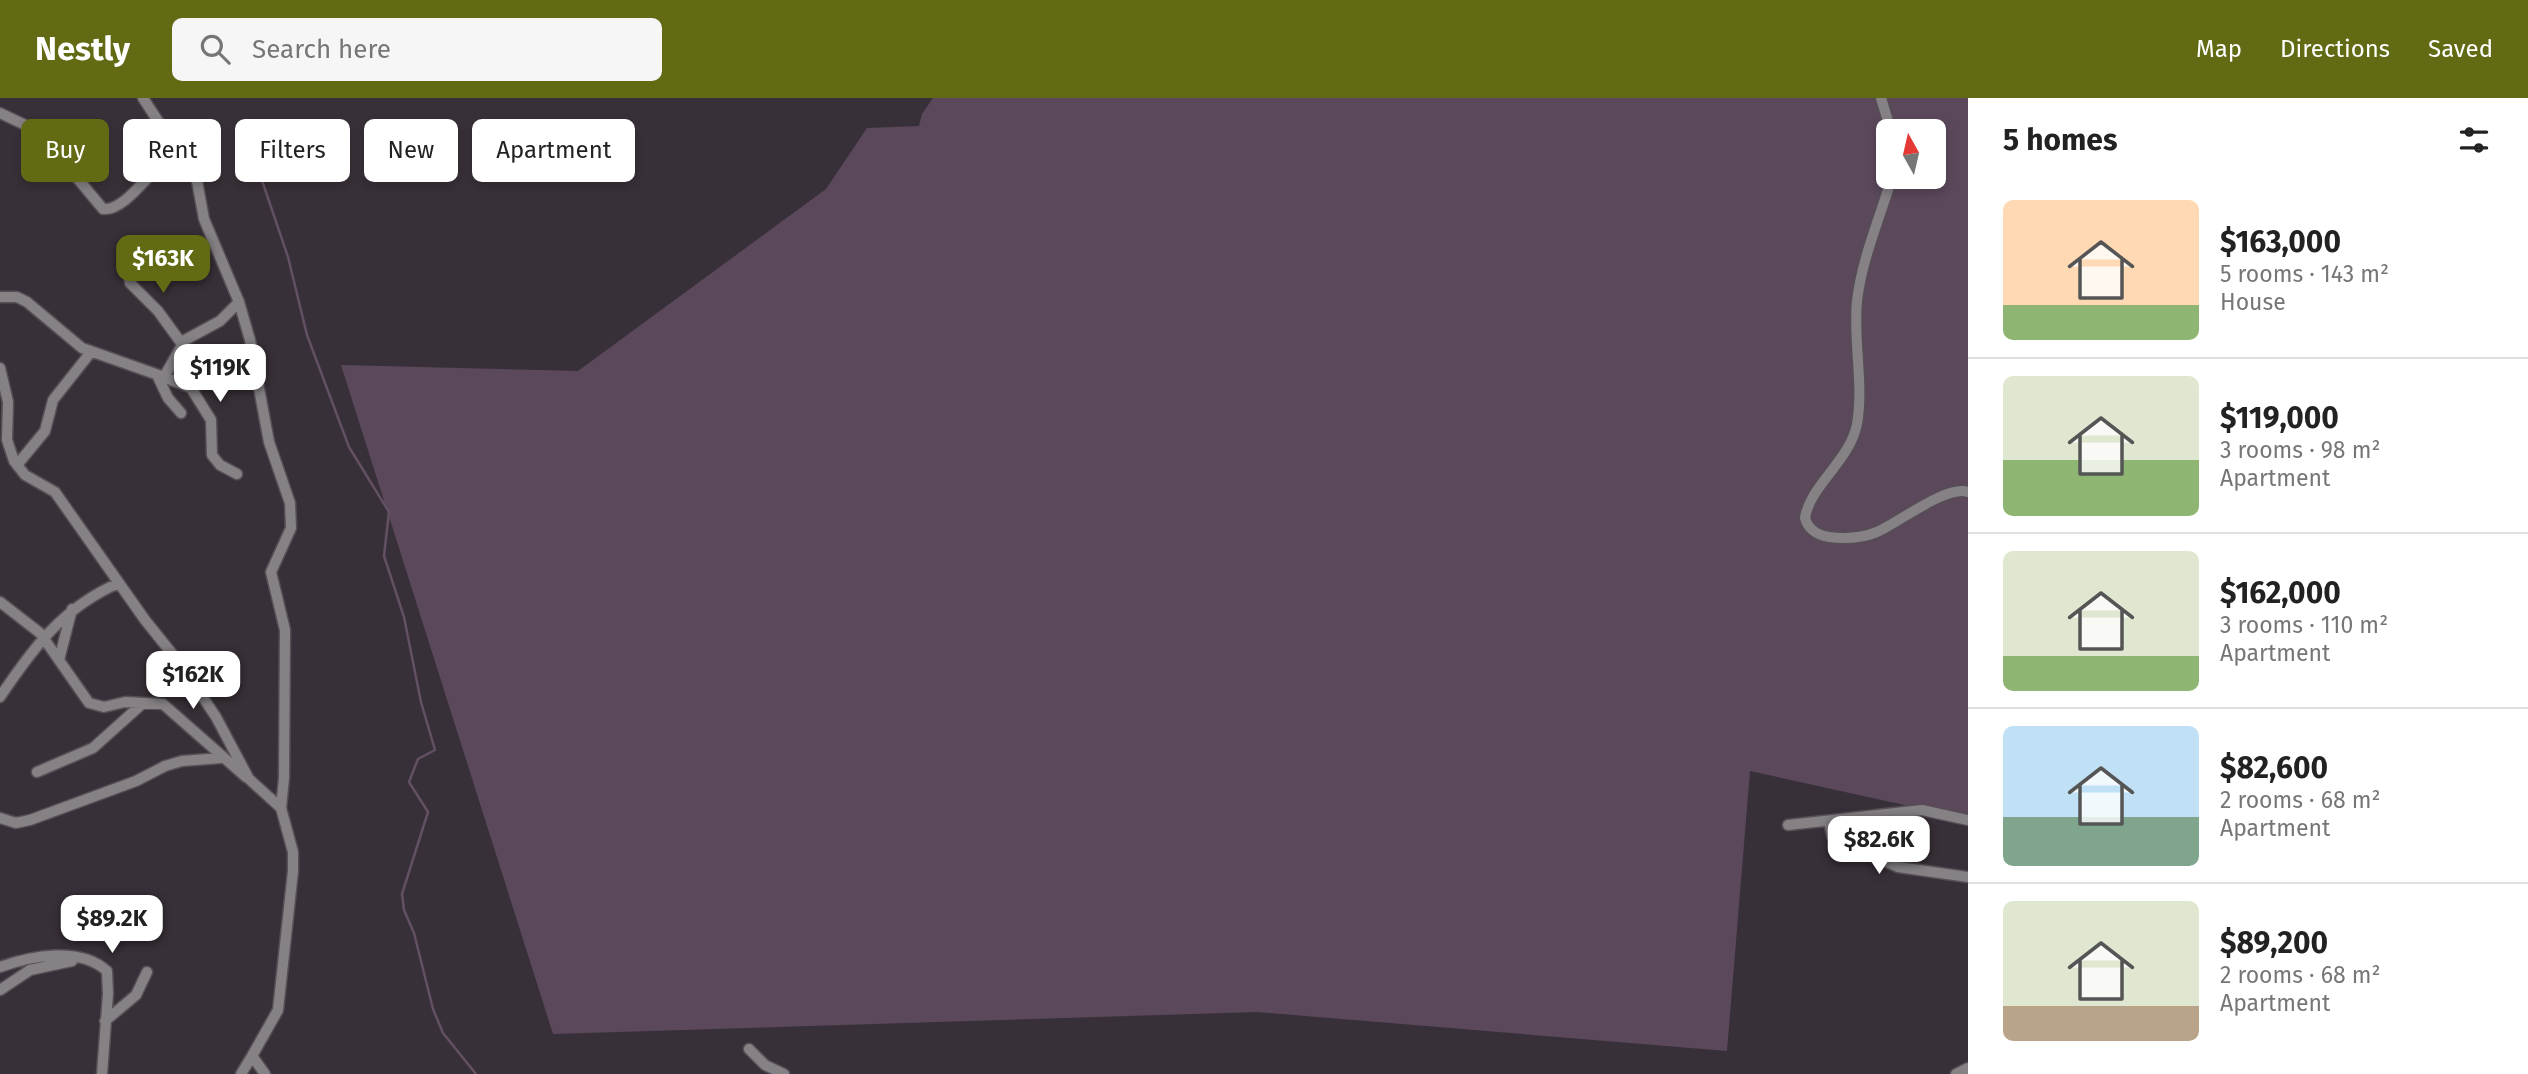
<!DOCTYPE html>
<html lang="en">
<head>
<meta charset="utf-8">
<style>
  :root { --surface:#fff; --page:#f6f6f6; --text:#222; --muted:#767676; --line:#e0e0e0; --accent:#626b13 }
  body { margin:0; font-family:"Fira Sans",sans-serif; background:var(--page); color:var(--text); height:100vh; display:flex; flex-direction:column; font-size:26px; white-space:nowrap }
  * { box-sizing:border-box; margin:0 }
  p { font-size:23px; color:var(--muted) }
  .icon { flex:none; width:38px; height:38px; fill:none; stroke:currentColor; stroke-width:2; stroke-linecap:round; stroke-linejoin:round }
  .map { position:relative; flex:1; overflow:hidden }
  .panel { display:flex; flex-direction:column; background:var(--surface); width:560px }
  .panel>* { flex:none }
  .hud { position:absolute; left:21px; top:21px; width:665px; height:63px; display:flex; gap:14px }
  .needle { width:46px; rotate:352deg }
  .buttons { position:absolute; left:1876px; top:21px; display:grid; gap:14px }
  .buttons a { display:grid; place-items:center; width:70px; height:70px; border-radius:10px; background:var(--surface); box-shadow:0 4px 10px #0003; font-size:35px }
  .price { position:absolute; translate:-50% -60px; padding:0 16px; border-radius:14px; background:#fff; color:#222; font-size:23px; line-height:46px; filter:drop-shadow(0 2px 4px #0008) }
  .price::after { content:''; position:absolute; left:50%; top:42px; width:21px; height:16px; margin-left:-10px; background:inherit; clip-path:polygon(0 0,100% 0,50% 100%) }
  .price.current { background:var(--accent); color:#fff }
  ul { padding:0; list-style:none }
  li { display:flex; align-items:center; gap:21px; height:175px; padding:0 35px }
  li+li { border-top:2px solid var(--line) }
  li span { display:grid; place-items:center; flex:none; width:196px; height:140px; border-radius:10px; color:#555 }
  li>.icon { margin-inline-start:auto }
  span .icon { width:84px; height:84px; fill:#fffc; stroke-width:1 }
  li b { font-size:30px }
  h2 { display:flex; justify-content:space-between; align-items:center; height:84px; padding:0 35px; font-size:30px }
  .tag { padding:0 24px; border-radius:10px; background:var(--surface); box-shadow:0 4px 10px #0003; font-size:24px; line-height:63px }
  .tag.current { background:var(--accent); color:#fff }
  header { display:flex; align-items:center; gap:42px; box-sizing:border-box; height:98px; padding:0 35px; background:var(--accent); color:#fff }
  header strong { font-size:33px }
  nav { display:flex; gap:38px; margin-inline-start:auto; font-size:24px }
  .search { width:490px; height:63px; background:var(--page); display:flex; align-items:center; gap:18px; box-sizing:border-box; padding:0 24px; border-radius:10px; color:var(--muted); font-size:26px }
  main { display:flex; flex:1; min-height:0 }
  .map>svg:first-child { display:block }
  .green { fill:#5b485b; fill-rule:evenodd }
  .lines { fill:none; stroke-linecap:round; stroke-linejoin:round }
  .stream { stroke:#635062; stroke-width:2.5 }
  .minor-casing { stroke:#564f56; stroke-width:13 }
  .minor { stroke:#858185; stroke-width:10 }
</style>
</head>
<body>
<header>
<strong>Nestly</strong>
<div class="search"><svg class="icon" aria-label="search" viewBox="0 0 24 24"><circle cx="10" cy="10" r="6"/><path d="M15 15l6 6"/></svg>Search here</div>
<nav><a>Map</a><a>Directions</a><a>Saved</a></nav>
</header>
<main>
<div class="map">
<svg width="1968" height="976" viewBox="0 0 1968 976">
  <rect width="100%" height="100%" fill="#383038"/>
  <path class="green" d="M933,0H1968V721L1750,673L1727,953L1257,914L553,936L341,267L578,273L826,91L867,30L919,28L922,16ZM1888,33H1934V79H1888Z"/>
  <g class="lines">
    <path class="stream" d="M254,59L288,159L307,237L349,349L389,414L384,458L404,519L421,604L435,652L418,661L409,684L428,714L402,796L404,812L414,835L433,911L443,935L476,976"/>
    <defs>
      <path id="minor" d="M143,0L197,83L204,121L239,204L250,242L269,344L290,405L291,430L271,474L285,532L284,680L281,710
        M1881,0L1891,33
        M0,15L38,33L103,111C127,114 155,64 177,54
        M1892,79C1880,120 1862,160 1857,203C1853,243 1864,286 1857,326C1850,363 1810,387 1805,420C1808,431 1817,437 1829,439C1844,441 1862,440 1877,434C1898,425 1948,386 1968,394
        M126,155L130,185L158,213L182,246
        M0,199H17L27,204L82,250L164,279L185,242L220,223L239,204
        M0,270L8,304L7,342L14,363L25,377L55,394L145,522L182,568L216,619L249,681L281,710L293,754V773L278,912L252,958L265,976
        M157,277L168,300L181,315
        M164,279L191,290L211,322L212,357L220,367L237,376
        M17,367L45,333L53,302L91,254
        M0,504L40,535L89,605L104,609L125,604L163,606L246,679
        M59,562L72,511
        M0,599C33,550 63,509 119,485
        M37,674L93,650L142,606
        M0,720L16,725L30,722L136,683L165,668L182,663L221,660
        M1829,724L1832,738L1837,742L1898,769L1968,779
        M1788,727L1922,712L1968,722
        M0,869C31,858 80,848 107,873L108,896L102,976
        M0,892L30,872L72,863
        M105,923L136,897L147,874
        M749,951L765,967L784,976
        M241,976L252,958
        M1956,976L1968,970"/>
    </defs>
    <use href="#minor" class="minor-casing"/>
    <use href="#minor" class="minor"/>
  </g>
</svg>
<div class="buttons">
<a><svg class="needle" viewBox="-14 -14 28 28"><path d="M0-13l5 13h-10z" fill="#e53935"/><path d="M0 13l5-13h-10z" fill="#767676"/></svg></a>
</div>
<b class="price current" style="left:163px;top:197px">$163K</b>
<b class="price" style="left:220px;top:306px">$119K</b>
<b class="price" style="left:193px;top:613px">$162K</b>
<b class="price" style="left:1879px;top:778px">$82.6K</b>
<b class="price" style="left:112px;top:857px">$89.2K</b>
<div class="hud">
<a class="tag current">Buy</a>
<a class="tag">Rent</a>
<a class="tag">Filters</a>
<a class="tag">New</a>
<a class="tag">Apartment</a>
</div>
</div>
<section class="panel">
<h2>5 homes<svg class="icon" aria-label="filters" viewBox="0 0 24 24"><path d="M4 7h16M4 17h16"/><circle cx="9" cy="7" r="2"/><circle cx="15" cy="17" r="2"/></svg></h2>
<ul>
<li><span style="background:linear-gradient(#ffd9b3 75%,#8fb573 0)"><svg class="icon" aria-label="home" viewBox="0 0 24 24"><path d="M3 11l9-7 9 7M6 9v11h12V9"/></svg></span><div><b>$163,000</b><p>5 rooms · 143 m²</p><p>House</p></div></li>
<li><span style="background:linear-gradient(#dfe7d0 60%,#8fb573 0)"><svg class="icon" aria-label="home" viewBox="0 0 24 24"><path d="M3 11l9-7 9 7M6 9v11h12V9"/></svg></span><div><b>$119,000</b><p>3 rooms · 98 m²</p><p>Apartment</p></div></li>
<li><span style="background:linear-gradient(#dfe7d0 75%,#8fb573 0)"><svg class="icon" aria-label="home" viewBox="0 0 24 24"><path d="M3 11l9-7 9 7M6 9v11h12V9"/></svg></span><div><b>$162,000</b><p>3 rooms · 110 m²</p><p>Apartment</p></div></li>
<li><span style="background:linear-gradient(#bfe0f5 65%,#7fa58c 0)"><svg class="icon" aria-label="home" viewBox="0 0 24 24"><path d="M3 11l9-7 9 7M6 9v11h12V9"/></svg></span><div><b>$82,600</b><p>2 rooms · 68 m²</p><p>Apartment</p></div></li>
<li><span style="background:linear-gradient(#dfe7d0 75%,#b9a48a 0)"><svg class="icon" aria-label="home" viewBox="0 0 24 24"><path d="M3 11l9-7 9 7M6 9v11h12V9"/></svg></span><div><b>$89,200</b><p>2 rooms · 68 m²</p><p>Apartment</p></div></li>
</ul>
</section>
</main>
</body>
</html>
